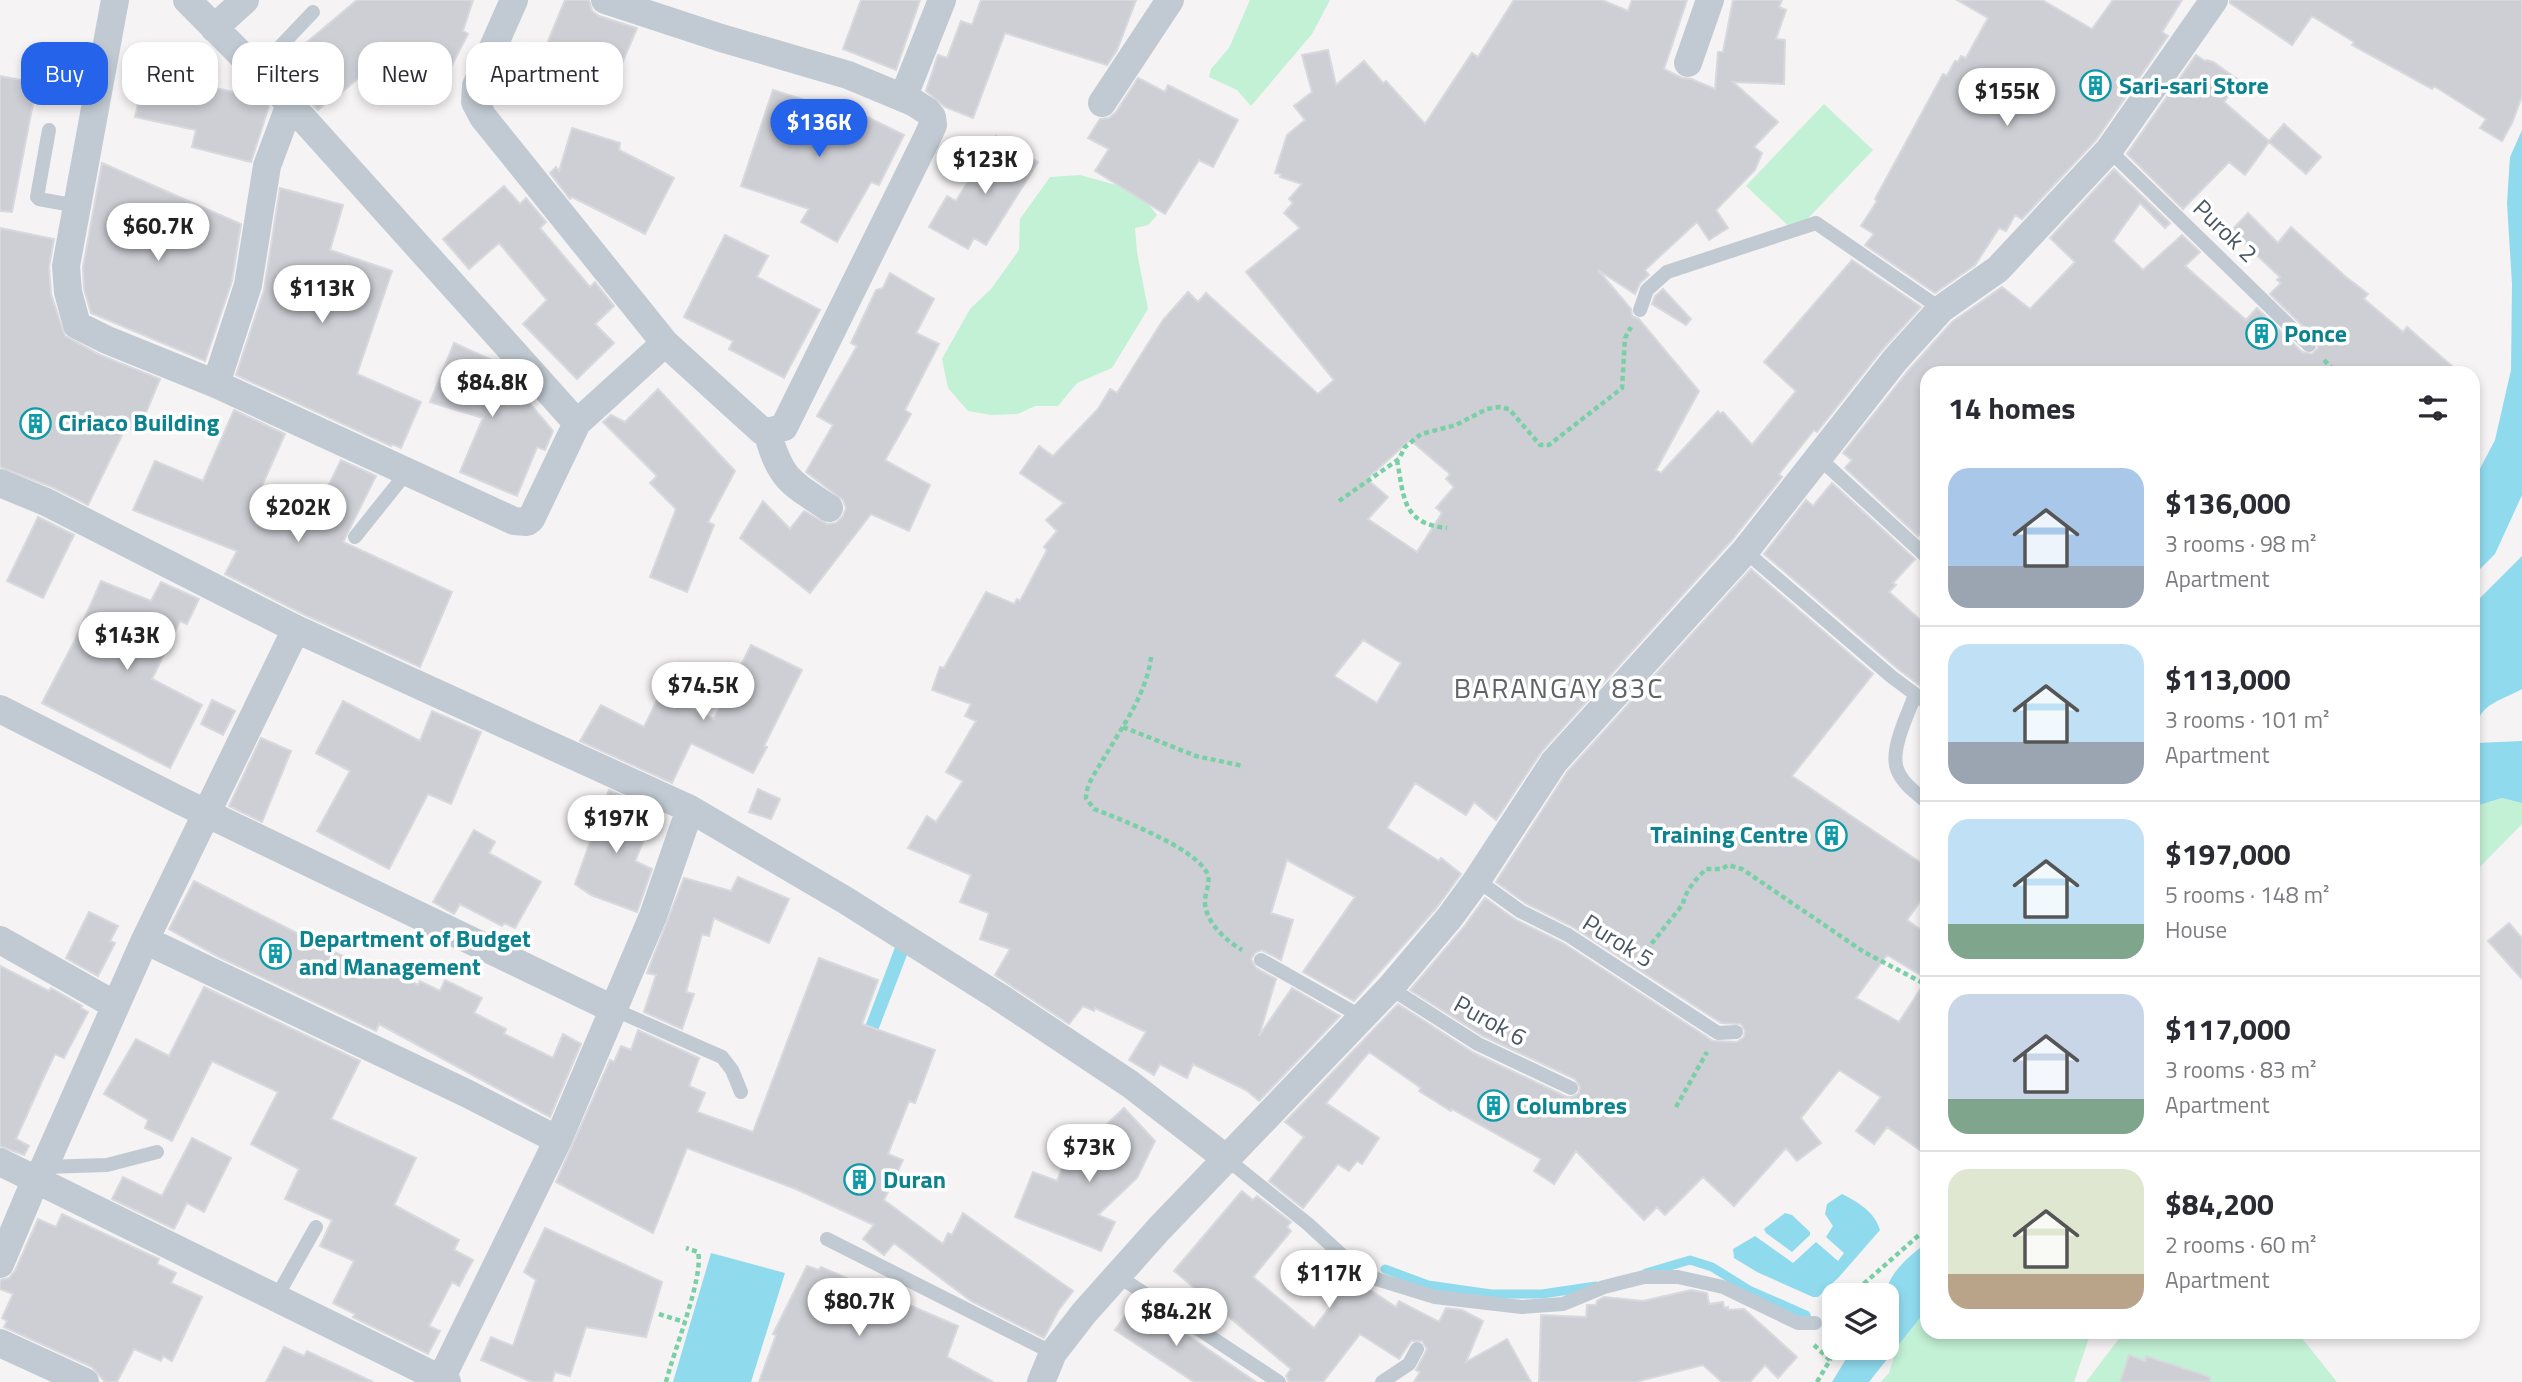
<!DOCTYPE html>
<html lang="en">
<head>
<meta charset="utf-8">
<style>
  :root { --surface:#fff; --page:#f7f7f7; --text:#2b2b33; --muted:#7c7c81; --line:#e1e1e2; --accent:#2563eb }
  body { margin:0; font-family:"Titillium Web",sans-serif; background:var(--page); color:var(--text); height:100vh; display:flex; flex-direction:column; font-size:26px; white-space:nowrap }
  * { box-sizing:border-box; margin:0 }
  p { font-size:23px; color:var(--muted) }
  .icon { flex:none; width:38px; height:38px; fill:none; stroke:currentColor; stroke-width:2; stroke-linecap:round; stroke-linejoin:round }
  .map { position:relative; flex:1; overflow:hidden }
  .panel { position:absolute; left:1920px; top:366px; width:560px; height:973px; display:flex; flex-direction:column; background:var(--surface); border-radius:21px; box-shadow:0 4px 10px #0003 }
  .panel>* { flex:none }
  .guide { position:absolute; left:21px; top:42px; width:665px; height:63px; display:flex; gap:14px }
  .controls { position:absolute; left:1822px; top:1283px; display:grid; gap:14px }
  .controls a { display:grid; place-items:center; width:77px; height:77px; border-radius:14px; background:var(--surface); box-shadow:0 4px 10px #0003; font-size:35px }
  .price { position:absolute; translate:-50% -60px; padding:0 16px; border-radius:24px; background:#fff; color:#222; font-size:23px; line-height:46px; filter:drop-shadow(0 2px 4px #0008) }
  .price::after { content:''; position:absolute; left:50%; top:42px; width:21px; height:16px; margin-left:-10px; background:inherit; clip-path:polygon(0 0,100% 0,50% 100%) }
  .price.on { background:var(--accent); color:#fff }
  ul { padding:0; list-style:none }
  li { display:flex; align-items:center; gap:21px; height:175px; padding:0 28px }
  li+li { border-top:2px solid var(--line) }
  li span { display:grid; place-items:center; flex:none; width:196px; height:140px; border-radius:21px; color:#555 }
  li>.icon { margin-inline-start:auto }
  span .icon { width:84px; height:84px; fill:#fffc; stroke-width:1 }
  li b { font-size:30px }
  h2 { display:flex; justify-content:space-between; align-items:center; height:84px; padding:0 28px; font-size:30px }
  .pill { padding:0 24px; border-radius:21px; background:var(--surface); box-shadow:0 4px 10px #0003; font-size:24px; line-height:63px }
  .pill.on { background:var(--accent); color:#fff }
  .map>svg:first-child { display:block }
  .green { fill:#c3f1d5 }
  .water { fill:#90daee }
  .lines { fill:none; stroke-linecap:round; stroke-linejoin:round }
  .stream { stroke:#90daee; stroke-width:9 }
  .building { fill:#cdcfd5; stroke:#d7d9de; stroke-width:2; fill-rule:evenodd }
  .path { stroke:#7ad0a6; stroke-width:4.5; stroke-dasharray:5 3.5; stroke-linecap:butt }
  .lane { stroke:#c1cad2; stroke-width:14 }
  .street { stroke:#c1cad2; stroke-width:28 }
  .labels { text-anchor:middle; stroke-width:7; stroke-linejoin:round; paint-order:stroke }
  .culture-label { font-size:24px; font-weight:bold; fill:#0d838f; stroke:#fff; text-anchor:start }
  .street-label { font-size:24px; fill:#4a5661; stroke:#fff }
  .quarter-label { font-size:28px; letter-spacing:2px; fill:#5f6368; stroke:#fff }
</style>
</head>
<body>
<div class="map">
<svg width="2522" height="1382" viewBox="0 0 2522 1382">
  <rect width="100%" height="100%" fill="#f5f3f3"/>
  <path class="green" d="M1250,0H1330L1312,34L1251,106L1237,90L1209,77L1211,69L1229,48Z
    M1824,104L1873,150L1795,232L1746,186Z
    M1080,175L1138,191L1157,215L1148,225L1135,228L1137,252L1148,309L1112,368L1077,383L1058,406H1035L1018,414L991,415L968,411L948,388L942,359L970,309L991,289L1019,250L1020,219L1050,177Z
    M2502,798L2522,803V824L2473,874V807Z
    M1927,1303V1332H2091L2074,1382H1881L1889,1373L1903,1329Z
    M2124,1332H2297L2337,1382H2086Z"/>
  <path class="water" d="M2522,130V495L2495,554L2473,576V482L2495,440L2511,370L2512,284L2507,203L2510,157Z
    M2522,556V689C2495,704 2473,704 2476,743L2522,741V803L2502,798L2473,807V605Z
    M900,934L912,942L814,1197L803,1191Z
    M1842,1194C1858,1202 1875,1212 1880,1230L1839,1277L1818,1297H1813L1757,1272L1734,1258L1733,1249L1755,1236L1793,1263L1816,1242L1838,1261L1844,1253L1826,1237L1833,1226L1825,1214L1827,1204Z
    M1785,1213L1792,1215L1810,1232V1235L1792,1252L1766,1233L1764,1229Z
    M1927,1243V1309L1869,1382H1832L1849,1354L1835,1348H1886C1886,1331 1884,1307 1886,1294C1888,1273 1911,1254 1927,1243Z
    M711,1253L785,1273L751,1382H673Z"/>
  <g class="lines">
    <path class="stream" d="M1385,1269L1428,1285L1491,1294H1542L1596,1286
      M1646,1273L1690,1260L1712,1267L1749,1290L1806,1315"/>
  </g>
  <path class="building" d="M357,0H473L463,31L468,34L449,71L398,45L341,93L339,91L318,110L279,70L302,48L301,47Z
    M565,0H589L592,11L599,16L637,28L610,92L587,82L589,75L583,81L539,63Z
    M861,0H920L896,70L843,49Z
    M981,0H1136L1117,50L1107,65L1005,33L973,118L945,107L926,91L938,55L947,58L961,21L972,25Z
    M1514,0H1602L1628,11L1632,0H1687L1664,69L1682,78L1691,79L1715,89L1718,52H1723L1733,0H1782L1779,7L1786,10L1776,39L1785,40L1784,84L1733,82L1778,122L1754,147L1762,153L1755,170L1716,210L1728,228L1709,240L1697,222L1645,270L1649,275L1640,283L1635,294L1598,270L1631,309L1632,316L1639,319L1699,391L1656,470L1661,473L1718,411L1720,414L1723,412L1752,445L1796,391L1764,362L1852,260L1921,307L1882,350L1817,432L1814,430L1779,474L1782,477L1732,540L1542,751L1496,820L1474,802L1466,815L1415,783L1387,828L1439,861L1441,858L1461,874L1437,907L1354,1001L1303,972L1355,897L1287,860L1271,913L1293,920L1281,960L1262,950L1256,952L1251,959L1256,968L1276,979L1259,1036L1292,988L1340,1016L1259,1101L1246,1090L1193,1064L1187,1078L1160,1064L1154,1075L1129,1060L1146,1032L1095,1008L1094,1011L1083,1006L1069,1024L995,975L1010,949L980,939L989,913L960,902L971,875L908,848L927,816L936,822L963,781L946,772L976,721L965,716L971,704L932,690L940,667L944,668L986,592L1014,604L1017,599L1020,601L1047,550L1044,547L1057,531L1046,520L1064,503L1020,473L1039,446L1053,456L1098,409L1110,389L1117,393L1163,320L1188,292L1198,302L1206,293L1318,394L1334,380L1246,272L1300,228L1284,213L1293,203L1289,199L1302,184L1280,177L1281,174L1275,173L1287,135L1305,120L1294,106L1312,92L1302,55L1328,50L1336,85L1364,61L1383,83L1386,81L1425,124L1472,53L1478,57ZM1410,440L1450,474L1446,479L1454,487L1436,508L1442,513L1417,552L1368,519L1388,497L1367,479ZM1363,640L1401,663L1377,703L1334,676Z
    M1957,0H2042L2092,29L2113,0H2182L2162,32L2168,36L2096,140L2022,219L2015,215L2006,231L1999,228L1975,265L1935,293L1865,245L1874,234L1861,226L1877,201L1875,199L1943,74L1947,76L1955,61L1958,62L1961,56L1966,58L1988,18Z
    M2230,0H2522V96L2512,123L2502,141L2480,128L2486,119L2434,86L2432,89L2352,45L2354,42L2312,16L2292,45L2230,3Z
    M2196,55L2205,61L2207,60L2213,62L2240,81L2224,102L2269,141L2284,124L2321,157L2306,174L2269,142L2245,175L2229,162L2183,209L2127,154Z
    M149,56L201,67L197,84L251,96L255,92L269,106L251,162L192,147L196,130L135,117Z
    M0,76L37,83L12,212L0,211Z
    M1138,78L1165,92L1168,85L1238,120L1213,167L1199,160L1165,214L1095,171L1109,149L1088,138L1100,119L1109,118L1116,112Z
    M773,90L839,111L843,105L904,135L879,185L871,182L837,242L801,222L809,209L741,186Z
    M572,128L620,143L619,150L674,178L645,234L572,197L570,199L550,173L556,167L559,171Z
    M996,136L1038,162L986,245L974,238L968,249L929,227L947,196L956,201Z
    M102,163L241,224L232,281L205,361L91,313L84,289L83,267Z
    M2114,169L2170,223L2165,228L2140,203L2113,241L2143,270L2182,235L2200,252L2185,266L2246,320L2257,308L2302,352L2312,354L2318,348L2316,339L2270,294L2281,283L2277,280L2280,277L2231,231L2248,213L2278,243L2291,227L2346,277L2368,294L2364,299L2403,332L2407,327L2460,373H1927V527L1918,536L1845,468L1852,460L1843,453L1908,371L1952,322L2002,287L2030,309L2075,262L2050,238Z
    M504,186L520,204L526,198L546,222L540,228L590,287L595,282L614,306L595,324L614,343L577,379L523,324L547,300L499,243L469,269L443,239Z
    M280,188L343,205L330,250L392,271L357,374L421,402L401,448L392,444L391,446L236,375L264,290Z
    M0,228L54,239L49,267L51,294L65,336L100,355L160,379L138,432L126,427L88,505L52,487L0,467Z
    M725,235L768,256L757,277L820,310L784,378L729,349L733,341L684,317Z
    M890,273L934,299L916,333L939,344L905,410L911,414L885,460L930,485L909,531L871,514L810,593L740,538L763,501L790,529L804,511L827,524L836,523L843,516L846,508L843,500L806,472L833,425L817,416L857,346L851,343L876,290L883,288Z
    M1663,289L1691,319L1686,325L1652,304L1655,296Z
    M454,343L494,361L553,431L545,450L537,447L517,496L460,472L483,418L430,402Z
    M658,389L735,471L708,522L714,525L687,592L650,577L676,509L650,483L657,476L603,422L611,415L625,422Z
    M234,410L285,434L253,506L306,531L341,460L376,476L343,542L452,592L420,667L303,614L225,574L237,551L133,510L155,461L203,481Z
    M1832,483L1915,559L1893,583L1896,585L1889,592L1927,626V691L1898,669L1764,554L1806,500L1813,506Z
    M38,517L74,535L43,598L7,581Z
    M1751,569L1873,674L1792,776L1927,867V892L1907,920L1927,934V1155L1887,1127L1874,1144L1856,1131L1881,1097L1839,1070L1801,1118L1821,1143L1797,1161L1786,1148L1734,1206L1703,1177L1665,1215L1657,1207L1644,1220L1576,1151L1554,1184L1534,1171L1541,1159L1452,1109L1451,1111L1419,1091L1421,1088L1369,1052L1326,1103L1379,1138L1362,1164L1357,1161L1349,1171L1338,1164L1303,1208L1269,1181L1304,1137L1285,1122L1398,1004L1474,1053L1567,1097H1572L1579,1093L1580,1087L1575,1079L1483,1036L1410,990L1463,928L1485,898L1516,920L1563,943L1713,1041L1737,1042L1744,1037L1745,1031L1741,1024L1721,1023L1573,927L1525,903L1496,882L1567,772ZM1887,955L1927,979L1899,1022L1856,998Z
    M101,581L151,601L161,582L199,599L187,624L180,621L152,679L202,705L170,768L42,703L75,640Z
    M751,645L802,670L764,746L767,747L753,773L691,743L672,783L580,741L601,705L644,727L660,694L714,719Z
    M212,700L235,711L223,735L201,724Z
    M343,701L420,741L432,711L481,732L451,804L428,794L389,869L317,831L350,771L316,753Z
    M261,738L291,751L262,822L229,806Z
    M758,789L780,799L771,819L749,812Z
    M609,790L633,801L649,828L635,861L652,869L637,912L591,895L575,884L591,839H589Z
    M474,830L495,842L489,853L541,882L515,928L504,923L502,926L460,904L454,914L433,902Z
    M738,877L789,899L769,943L714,918L709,936L702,934L686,992L694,994L682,1029L644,1012L656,975L647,973L684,878L731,891Z
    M194,881L388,979L392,972L418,985L420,981L440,991L445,980L482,998L474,1013L506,1029L504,1034L553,1058L563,1034L581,1044L550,1117L379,1024L376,1031L219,957L169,929Z
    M89,912L118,926L110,941L115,943L98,976L66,958Z
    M2509,923L2522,938V979L2488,941Z
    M819,958L878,980L862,1024L935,1050L915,1103L909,1101L888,1154L903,1160L884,1200L943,1244L948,1233L952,1235L963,1213L1073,1291L1058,1311L1044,1338L971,1301L894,1243L884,1255L863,1239L874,1225L796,1189L687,1148L653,1233L556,1182L610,1060L614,1062L621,1046L631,1050L638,1030L699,1058L689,1086L705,1093L697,1112L753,1132Z
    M0,966L49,991L51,988L82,1006L81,1008L88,1012L64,1058L55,1054L43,1079L16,1139L29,1146L24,1155L0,1146Z
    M204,987L360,1061L331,1119L416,1158L394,1205L459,1240L454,1250L473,1260L459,1286L452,1282L429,1326L440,1331L428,1354L353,1317L355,1314L333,1303L354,1261L320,1246L332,1220L285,1199L299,1169L251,1144L278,1092L212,1061L172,1141L145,1128L148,1120L104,1094L136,1039L169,1056Z
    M1124,1108L1155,1141L1137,1178L1098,1215L1115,1222L1101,1251L1015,1217L1033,1172L1057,1181L1063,1166Z
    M192,1138L231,1158L204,1212L187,1203L174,1229L112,1199L123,1177L162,1196Z
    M1242,1191L1253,1200L1257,1196L1291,1222L1287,1227L1291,1231L1253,1277L1314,1328L1352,1278L1396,1307L1399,1301L1439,1322L1446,1308L1462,1310L1483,1321L1466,1362L1507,1339L1531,1382H1414L1420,1372L1416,1370L1427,1349L1422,1341H1411L1399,1359L1360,1334L1323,1382H1289L1286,1376L1291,1369L1174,1271Z
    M62,1214L159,1259L157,1264L176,1273L171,1283L202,1297L172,1361L163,1356L161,1361L134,1349L117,1382H105L92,1367L4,1327L7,1321L2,1318L13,1294L0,1289V1280L9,1278L15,1271L38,1219L56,1227Z
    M545,1228L662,1282L646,1337L586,1327L570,1376L555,1372L552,1382H532L481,1360L491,1337L513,1346L536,1280L524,1272Z
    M807,1266L819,1270L821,1267L958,1326L947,1357L993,1382H759L776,1335L773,1334Z
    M1691,1290L1707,1293L1709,1304L1723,1302L1724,1308L1728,1307V1310L1744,1309L1797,1357L1778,1378L1765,1365L1750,1382H1722L1703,1365L1635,1382H1539L1541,1315L1586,1317L1587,1305H1596L1597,1301L1604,1297L1643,1301Z
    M1136,1300L1256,1382H1194L1115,1330Z
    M284,1347L304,1356L307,1351L373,1382H266Z
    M2129,1355L2145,1361L2146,1356L2210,1377V1382H2120Z"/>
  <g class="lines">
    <path class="path" d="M2324,360L2337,373
      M1397,460C1404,497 1402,524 1447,528
      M1339,501L1399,459L1405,447L1421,434L1456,425L1487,409L1499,407L1509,409L1540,445H1549L1622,388L1625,338L1631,327
      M1151,657C1147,693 1122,727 1104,758C1097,770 1086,784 1086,798L1094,809C1120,819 1195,848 1207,873C1211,882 1206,890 1205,899C1203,920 1226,941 1242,950
      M1123,727L1196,756L1243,766
      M1641,957L1683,904C1685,891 1696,879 1706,869H1722L1728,865L1742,869L1864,952L1921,982
      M1676,1107L1707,1052
      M1851,1295L1927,1228
      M659,1314L684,1322
      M1814,1345L1830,1360L1817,1382
      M666,1382C673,1353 704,1277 698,1252L686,1248"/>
    <path class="lane" d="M257,71L313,12
      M49,130L37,197L39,199L77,206
      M2109,150L2309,345
      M1640,310L1647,290L1667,272L1816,223L1941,309
      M1819,458L1927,557
      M355,537L407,472
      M1745,551L1892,677L1927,703
      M1915,695C1908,714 1890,749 1897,769C1902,783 1916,793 1927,802
      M1477,880L1520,911L1568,935L1718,1033L1736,1032
      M1261,960L1362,1017
      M1390,988L1478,1044L1571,1088
      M613,1009L722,1057L732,1070L741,1092
      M1228,1160L1308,1224L1358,1270L1370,1277L1435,1297L1522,1307L1563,1304L1604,1287L1644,1277H1678L1723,1287L1798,1323H1815
      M44,1167L107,1165L157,1152
      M827,1239L1053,1353
      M1118,1276L1279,1382
      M276,1298L316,1227
      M1382,1382L1409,1364L1417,1349"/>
    <path class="street" d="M115,0L66,266L68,292L77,325L107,340L216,384L514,521L527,522L531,519L577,423L665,343
      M187,0L290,104L577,423
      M514,0L476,86L475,102L483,117L665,343L762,431H772L784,427L926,140L933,125L932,117L927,111L913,102L848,75L721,38L605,0
      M214,28L245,0
      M1688,63L1710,0
      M903,98L942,0
      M1102,103L1170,0
      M216,384L248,285L267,166L290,104
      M767,432C781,479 788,481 829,508
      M0,483L46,502L296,629
      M0,709L181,801L613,1009
      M0,940L115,1005
      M145,940L466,1093L558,1140
      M0,1162L447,1382
      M0,1264L35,1181L44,1167L145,940L296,629L690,809L845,900L999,997L1130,1084L1228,1160
      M0,1343L85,1382
      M441,1379L558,1140L653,916L690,809
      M1041,1382L1053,1353L1084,1313L1159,1229L1390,988L1450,917L1477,880L1554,762L1745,551L1895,360L1941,309L1998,269L2109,150L2214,0"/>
  </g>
  <defs>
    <symbol id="building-ring" viewBox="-11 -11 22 22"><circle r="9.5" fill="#fff" stroke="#0f9aa8" stroke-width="1.5"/><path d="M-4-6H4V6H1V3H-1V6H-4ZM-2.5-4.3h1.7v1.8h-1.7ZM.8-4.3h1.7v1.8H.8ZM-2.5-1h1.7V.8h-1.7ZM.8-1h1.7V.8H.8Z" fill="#0f9aa8"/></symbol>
  </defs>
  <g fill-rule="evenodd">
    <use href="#building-ring" x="2078" y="68" width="35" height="35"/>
    <use href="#building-ring" x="2244" y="316" width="35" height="35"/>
    <use href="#building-ring" x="18" y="406" width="35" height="35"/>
    <use href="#building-ring" x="1814" y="818" width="35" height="35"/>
    <use href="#building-ring" x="258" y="936" width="35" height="35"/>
    <use href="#building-ring" x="1476" y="1088" width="35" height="35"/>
    <use href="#building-ring" x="842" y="1162" width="35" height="35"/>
  </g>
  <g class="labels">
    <g class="culture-label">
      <text x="2119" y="94">Sari-sari Store</text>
      <text x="2284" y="342">Ponce</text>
      <text x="58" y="431">Ciriaco Building</text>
      <text x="1808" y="843" text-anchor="end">Training Centre</text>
      <text x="299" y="947">Department of Budget<tspan x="299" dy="28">and Management</tspan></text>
      <text x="1516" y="1114">Columbres</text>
      <text x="883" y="1188">Duran</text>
    </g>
    <g class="street-label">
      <text transform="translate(2225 231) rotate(44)" y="8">Purok 2</text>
      <text transform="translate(1618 941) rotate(32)" y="8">Purok 5</text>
      <text transform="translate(1490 1021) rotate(29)" y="8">Purok 6</text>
    </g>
    <g class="quarter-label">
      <text x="1559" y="698">BARANGAY 83C</text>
    </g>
  </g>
</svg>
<div class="controls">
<a><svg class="icon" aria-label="layers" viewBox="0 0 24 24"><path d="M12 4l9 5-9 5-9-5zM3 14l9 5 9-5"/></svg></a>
</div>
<b class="price" style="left:2007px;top:128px">$155K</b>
<b class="price on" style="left:819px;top:159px">$136K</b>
<b class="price" style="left:985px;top:196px">$123K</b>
<b class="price" style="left:158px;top:263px">$60.7K</b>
<b class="price" style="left:322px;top:325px">$113K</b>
<b class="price" style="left:492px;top:419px">$84.8K</b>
<b class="price" style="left:298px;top:544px">$202K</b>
<b class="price" style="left:127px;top:672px">$143K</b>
<b class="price" style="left:703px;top:722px">$74.5K</b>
<b class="price" style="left:616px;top:855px">$197K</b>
<b class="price" style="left:1089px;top:1184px">$73K</b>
<b class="price" style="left:1329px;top:1310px">$117K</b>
<b class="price" style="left:859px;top:1338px">$80.7K</b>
<b class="price" style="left:1176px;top:1348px">$84.2K</b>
<div class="guide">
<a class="pill on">Buy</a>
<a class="pill">Rent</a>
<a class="pill">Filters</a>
<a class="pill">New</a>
<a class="pill">Apartment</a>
</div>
<section class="panel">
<h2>14 homes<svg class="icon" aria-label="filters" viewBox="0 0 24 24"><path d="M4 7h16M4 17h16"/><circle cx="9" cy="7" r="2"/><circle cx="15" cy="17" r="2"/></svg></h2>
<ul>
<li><span style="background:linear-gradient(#a9c7e8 70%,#9aa5b1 0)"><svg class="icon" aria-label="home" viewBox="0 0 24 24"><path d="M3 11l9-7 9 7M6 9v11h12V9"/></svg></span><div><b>$136,000</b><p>3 rooms · 98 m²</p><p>Apartment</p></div></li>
<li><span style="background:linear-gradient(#bfe0f5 70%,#9aa5b1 0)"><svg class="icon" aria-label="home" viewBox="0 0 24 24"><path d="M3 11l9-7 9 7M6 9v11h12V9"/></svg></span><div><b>$113,000</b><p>3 rooms · 101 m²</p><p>Apartment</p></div></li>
<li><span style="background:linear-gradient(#bfe0f5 75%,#7fa58c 0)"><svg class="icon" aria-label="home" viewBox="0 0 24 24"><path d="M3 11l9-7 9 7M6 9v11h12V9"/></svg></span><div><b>$197,000</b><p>5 rooms · 148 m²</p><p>House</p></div></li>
<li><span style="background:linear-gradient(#c9d6e8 75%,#7fa58c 0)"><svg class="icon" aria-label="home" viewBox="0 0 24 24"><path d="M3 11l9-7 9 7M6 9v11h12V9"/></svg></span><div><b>$117,000</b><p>3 rooms · 83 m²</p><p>Apartment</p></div></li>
<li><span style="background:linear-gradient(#dfe7d0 75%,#b9a48a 0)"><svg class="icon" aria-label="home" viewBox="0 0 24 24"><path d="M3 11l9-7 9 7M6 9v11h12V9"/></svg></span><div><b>$84,200</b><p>2 rooms · 60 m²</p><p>Apartment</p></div></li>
</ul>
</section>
</div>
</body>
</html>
